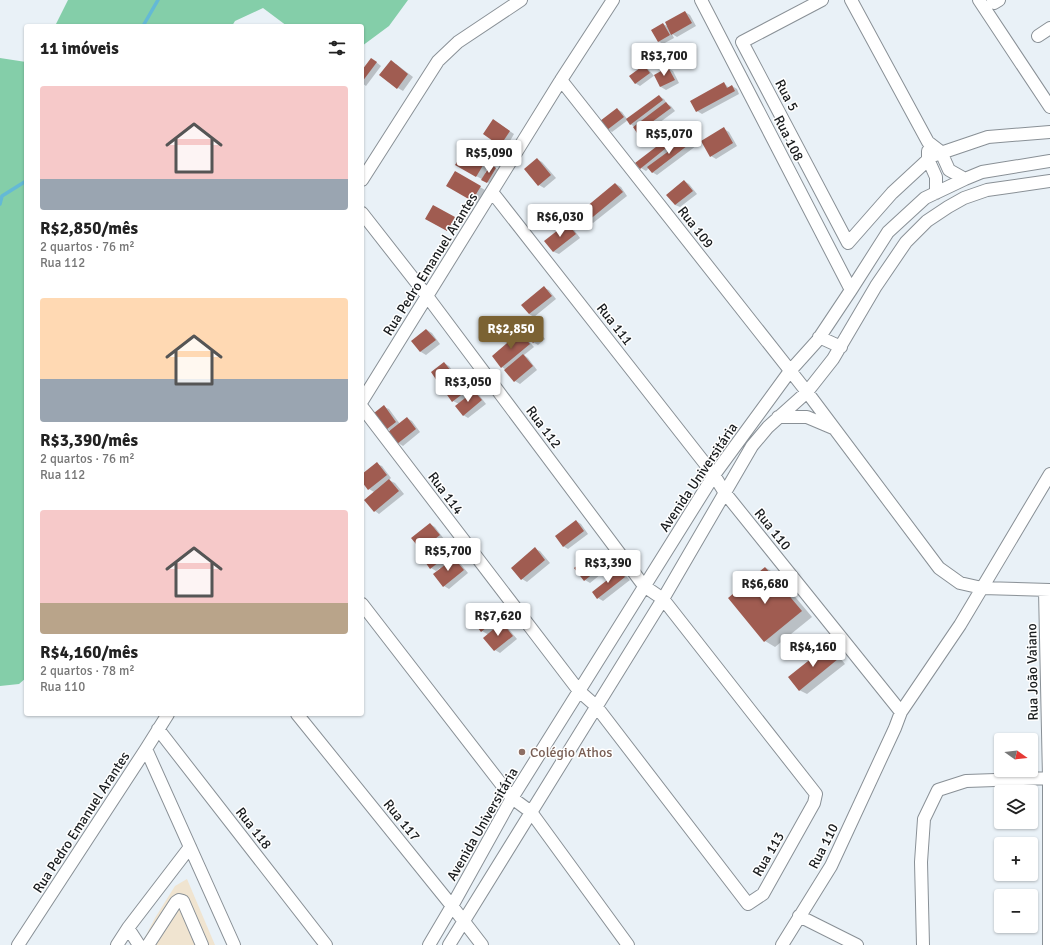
<!DOCTYPE html>
<html lang="pt">
<head>
<meta charset="utf-8">
<style>
  :root { --surface:#fff; --page:#f2f2f2; --text:#222; --muted:#767676; --accent:#7b6233 }
  body { margin:0; font-family:Signika,sans-serif; background:var(--page); color:var(--text); height:100vh; display:flex; flex-direction:column; font-size:15px; white-space:nowrap }
  * { box-sizing:border-box; margin:0 }
  p { font-size:13px; color:var(--muted) }
  .icon { flex:none; width:22px; height:22px; fill:none; stroke:currentColor; stroke-width:2; stroke-linecap:round; stroke-linejoin:round }
  .map { position:relative; flex:1; overflow:hidden }
  .panel { position:absolute; left:24px; top:24px; width:340px; height:692px; display:flex; flex-direction:column; background:var(--surface); border-radius:4px; box-shadow:0 1px 3px #0004 }
  .panel>* { flex:none }
  .needle { width:26px; rotate:104deg }
  .tools { position:absolute; left:994px; top:733px; display:grid; gap:8px }
  .tools a { display:grid; place-items:center; width:44px; height:44px; border-radius:4px; background:var(--surface); box-shadow:0 1px 3px #0004; font-size:20px }
  .price { position:absolute; translate:-50% -34px; padding:0 9px; border-radius:4px; background:#fff; color:#222; font-size:13px; line-height:26px; filter:drop-shadow(0 1px 2px #0008) }
  .price::after { content:''; position:absolute; left:50%; top:24px; width:12px; height:9px; margin-left:-6px; background:inherit; clip-path:polygon(0 0,100% 0,50% 100%) }
  .price.on { background:var(--accent); color:#fff }
  ul { padding:0; list-style:none }
  li { display:grid; align-content:center; gap:8px; height:212px; padding:0 16px }
  li span { display:grid; place-items:center; height:124px; border-radius:4px; color:#555 }
  li>.icon { margin-inline-start:auto }
  span .icon { width:72px; height:72px; fill:#fffc; stroke-width:1 }
  li b { font-size:17px }
  h2 { display:flex; justify-content:space-between; align-items:center; height:48px; padding:0 16px; font-size:17px }
  .map>svg:first-child { display:block }
  .commercial { fill:#f0e4d0 }
  .forest { fill:#84cea9 }
  .shadow { fill:#0003 }
  .lines { fill:none; stroke-linecap:round; stroke-linejoin:round }
  .stream { stroke:#64b9d6; stroke-width:3.5 }
  .building { fill:#a05c51 }
  .minor-casing { stroke:#899096; stroke-width:14 }
  .minor { stroke:#fff; stroke-width:12 }
  .education-dot { fill:#8d6e63; stroke:#fff; stroke-width:1.5 }
  .labels { text-anchor:middle; stroke-width:3; stroke-linejoin:round; paint-order:stroke }
  .street-label { font-size:14px; fill:#191c1e; stroke:#fff }
  .education-label { font-size:14px; fill:#785e54; stroke:#fff; text-anchor:start }
</style>
</head>
<body>
<div class="map">
<svg width="1050" height="945" viewBox="0 0 1050 945">
  <rect width="100%" height="100%" fill="#e9f1f7"/>
  <path class="commercial" d="M187,879L215,945H141L155,918L175,886Z"/>
  <path class="forest" d="M68,0H408L389,26L362,46V26H287L263,8L235,21L232,26H55Z
    M0,58L26,62V678L19,684L0,686Z"/>
  <path class="shadow" d="M685,12L690,15L696,26L677,37L672,34L674,38L663,44L658,41L663,24L669,27Z
    M376,62L381,66L366,86L362,83V72Z
    M396,64L413,77L403,91L398,88Z
    M645,67L649,70L654,76L668,68L673,71L679,83L666,90L661,87L655,75L640,86L635,83Z
    M724,83L729,88L732,86L737,89L739,94L702,114L697,111Z
    M659,96L664,99L667,104L671,106L675,111L643,135L638,133L634,127H635L630,124L628,120L612,132L607,129L617,109L622,112L627,119Z
    M498,123L514,134L506,148L501,145Z
    M682,128L687,131L691,136L688,138L693,141L696,146L657,175L652,172L649,168L646,171L641,168Z
    M724,129L729,132L737,146L716,159L711,156Z
    M464,151L489,165L485,173L486,174L491,166L498,170L489,183L456,165Z
    M537,159L542,162L556,178L544,188L539,185Z
    M455,172L485,190L477,203L448,186Z
    M684,181L689,184L697,194L680,207L675,205Z
    M616,184L621,187L627,196L593,223L588,220Z
    M433,206L459,220L452,233L426,219Z
    M567,224L572,227L580,238L559,254L554,252L546,241Z
    M544,288L549,290L556,299L534,317L529,314Z
    M530,324L535,327L545,339L538,345L533,342Z
    M427,330L432,333L440,344L426,355L421,352L413,341Z
    M520,334L525,337L534,347L524,355L528,358L537,370L520,384L515,381L506,370L502,367Z
    M444,363L449,366L455,374L443,383L438,380Z
    M467,377L472,380L478,388L474,392L479,395L486,404L468,418L463,415L459,404L453,401Z
    M384,407L389,409L400,424L407,418L412,421L420,432L403,446L398,443L391,431L387,429Z
    M377,464L382,466L391,478L389,480L395,483L404,494L379,514L375,511L374,492L369,489L362,480V475Z
    M576,521L581,524L588,534L568,549L563,546Z
    M430,524L435,527L444,539L442,540L447,543L456,555L452,558L459,562L468,573L449,589L444,586L435,575L441,569L440,568L436,571L431,568L427,553L422,550Z
    M535,549L540,551L550,563L527,582L522,579L512,568Z
    M596,552L601,555L611,566L590,583L585,580Z
    M766,568L776,574L812,617L775,647L765,641Z
    M620,572L625,575L630,580L603,601L598,598Z
    M489,606L494,609L503,620L496,626L497,628L502,624L507,627L517,639L500,653L495,650L485,638L489,635L482,631Z
    M828,647L835,652L845,664L807,694L799,690Z"/>
  <g class="lines">
    <path class="stream" d="M143,26L158,0
      M0,204L2,196L26,181"/>
  </g>
  <path class="building" d="M685,11L692,23L671,35L665,22Z
    M663,23L670,35L658,42L651,30Z
    M371,58L377,62L362,82V70Z
    M391,60L408,74L397,89L379,75Z
    M644,65L650,73L635,84L629,76Z
    M668,67L675,80L660,87L654,75Z
    M724,82L727,88L732,85L735,91L696,112L690,101Z
    M659,95L663,100L630,125L626,119Z
    M666,102L671,108L637,133L633,127Z
    M617,108L624,117L607,130L600,121Z
    M493,119L510,131L500,146L483,134Z
    M682,127L686,132L640,169L635,163Z
    M724,127L733,143L710,157L701,141Z
    M688,137L692,142L652,173L647,167Z
    M464,150L485,162L476,177L455,165Z
    M537,158L551,175L538,186L524,169Z
    M491,164L496,168L487,183L481,180Z
    M455,171L481,186L472,201L446,186Z
    M684,180L693,191L675,205L666,195Z
    M615,183L623,192L588,221L580,212Z
    M433,205L455,217L447,231L425,219Z
    M567,223L576,234L553,252L544,241Z
    M544,286L552,296L529,314L521,305Z
    M530,323L541,336L533,343L522,330Z
    M426,329L436,340L420,352L411,341Z
    M520,332L530,344L501,368L492,356Z
    M523,354L533,366L514,382L504,370Z
    M444,362L451,371L437,381L431,372Z
    M467,376L474,385L452,402L445,392Z
    M474,391L482,400L463,416L455,406Z
    M384,405L396,422L387,429L374,413Z
    M407,417L416,429L397,444L388,432Z
    M377,462L387,475L368,490L362,482V474Z
    M389,479L399,491L374,512L364,500Z
    M576,520L584,531L563,547L555,536Z
    M430,523L440,535L421,550L411,538Z
    M442,539L452,552L430,569L421,556Z
    M535,547L545,560L521,580L511,568Z
    M596,551L606,563L584,581L574,568Z
    M454,558L464,570L443,587L433,574Z
    M765,567L802,611L764,642L728,598Z
    M620,570L625,577L597,599L592,592Z
    M489,605L499,617L481,632L472,620Z
    M502,622L513,636L494,651L483,638Z
    M827,646L838,659L799,691L788,677Z"/>
  <g class="lines">
    <defs>
      <path id="minor" d="M701,0L851,290
        M822,0L742,42L848,243L892,193L932,156L988,137L1050,132
        M851,0L928,142L941,152L949,170L965,179
        M979,0L1050,107
        M993,0L994,3L999,0
        M1038,36L1050,28
        M561,80L807,392L939,568L960,583L982,588L1050,590
        M928,151V159L936,177V193
        M362,180L438,61L458,42L521,0
        M492,192L714,475L725,493L901,712
        M362,213L427,296L644,586L663,599L816,794L814,803L763,894L748,904L596,706L579,691L362,407
        M819,337L841,347
        M362,401L561,80L613,0
        M778,417H807L833,428
        M1045,590L1049,778V945
        M362,604L512,798L531,812L628,945
        M297,714L452,906L482,945
        M158,729L326,945
        M146,749L234,945
        M799,916L857,945
        M128,928L139,945
        M18,945L146,749L168,714
        M117,945L128,928L190,847
        M148,945L176,902L179,900L183,901L202,945
        M429,945L452,906L512,798L579,691L714,475L790,371L817,341L851,290L888,232L925,198L965,179L982,172L1050,161
        M449,945L663,599L752,446L768,427L807,392L833,359L876,286L906,242L927,221L948,207L964,198L987,190L1050,181
        M782,945L831,866L895,728L901,712L960,625L1050,474
        M923,945L921,862L924,819L938,790L966,781L1050,778"/>
    </defs>
    <use href="#minor" class="minor-casing"/>
    <use href="#minor" class="minor"/>
  </g>
  <circle class="education-dot" cx="522" cy="752" r="4"/>
  <g class="labels">
    <g class="street-label">
      <text transform="translate(787 95) rotate(62)" y="5">Rua 5</text>
      <text transform="translate(789 138) rotate(63)" y="5">Rua 108</text>
      <text transform="translate(696 227) rotate(52)" y="5">Rua 109</text>
      <text transform="translate(430 264) rotate(-58)" y="5">Rua Pedro Emanuel Arantes</text>
      <text transform="translate(615 324) rotate(52)" y="5">Rua 111</text>
      <text transform="translate(544 427) rotate(53)" y="5">Rua 112</text>
      <text transform="translate(698 477) rotate(-56)" y="5">Avenida Universitária</text>
      <text transform="translate(446 493) rotate(53)" y="5">Rua 114</text>
      <text transform="translate(773 529) rotate(51)" y="5">Rua 110</text>
      <text transform="translate(1032 672) rotate(-91)" y="5">Rua João Vaiano</text>
      <text transform="translate(402 820) rotate(51)" y="5">Rua 117</text>
      <text transform="translate(81 822) rotate(-57)" y="5">Rua Pedro Emanuel Arantes</text>
      <text transform="translate(482 824) rotate(-60)" y="5">Avenida Universitária</text>
      <text transform="translate(254 828) rotate(52)" y="5">Rua 118</text>
      <text transform="translate(823 846) rotate(-63)" y="5">Rua 110</text>
      <text transform="translate(768 854) rotate(-60)" y="5">Rua 113</text>
    </g>
    <g class="education-label">
      <text x="530" y="757">Colégio Athos</text>
    </g>
  </g>
</svg>
<div class="tools">
<a><svg class="needle" viewBox="-14 -14 28 28"><path d="M0-13l5 13h-10z" fill="#e53935"/><path d="M0 13l5-13h-10z" fill="#767676"/></svg></a>
<a><svg class="icon" aria-label="layers" viewBox="0 0 24 24"><path d="M12 4l9 5-9 5-9-5zM3 14l9 5 9-5"/></svg></a>
<a>+</a>
<a>−</a>
</div>
<b class="price" style="left:664px;top:77px">R$3,700</b>
<b class="price" style="left:669px;top:155px">R$5,070</b>
<b class="price" style="left:489px;top:174px">R$5,090</b>
<b class="price" style="left:560px;top:238px">R$6,030</b>
<b class="price on" style="left:511px;top:350px">R$2,850</b>
<b class="price" style="left:468px;top:403px">R$3,050</b>
<b class="price" style="left:448px;top:572px">R$5,700</b>
<b class="price" style="left:608px;top:584px">R$3,390</b>
<b class="price" style="left:765px;top:605px">R$6,680</b>
<b class="price" style="left:498px;top:637px">R$7,620</b>
<b class="price" style="left:813px;top:668px">R$4,160</b>
<section class="panel">
<h2>11 imóveis<svg class="icon" aria-label="filters" viewBox="0 0 24 24"><path d="M4 7h16M4 17h16"/><circle cx="9" cy="7" r="2"/><circle cx="15" cy="17" r="2"/></svg></h2>
<ul>
<li><span style="background:linear-gradient(#f6c9c9 75%,#9aa5b1 0)"><svg class="icon" aria-label="home" viewBox="0 0 24 24"><path d="M3 11l9-7 9 7M6 9v11h12V9"/></svg></span><div><b>R$2,850/mês</b><p>2 quartos · 76 m²</p><p>Rua 112</p></div></li>
<li><span style="background:linear-gradient(#ffd9b3 65%,#9aa5b1 0)"><svg class="icon" aria-label="home" viewBox="0 0 24 24"><path d="M3 11l9-7 9 7M6 9v11h12V9"/></svg></span><div><b>R$3,390/mês</b><p>2 quartos · 76 m²</p><p>Rua 112</p></div></li>
<li><span style="background:linear-gradient(#f6c9c9 75%,#b9a48a 0)"><svg class="icon" aria-label="home" viewBox="0 0 24 24"><path d="M3 11l9-7 9 7M6 9v11h12V9"/></svg></span><div><b>R$4,160/mês</b><p>2 quartos · 78 m²</p><p>Rua 110</p></div></li>
</ul>
</section>
</div>
</body>
</html>
